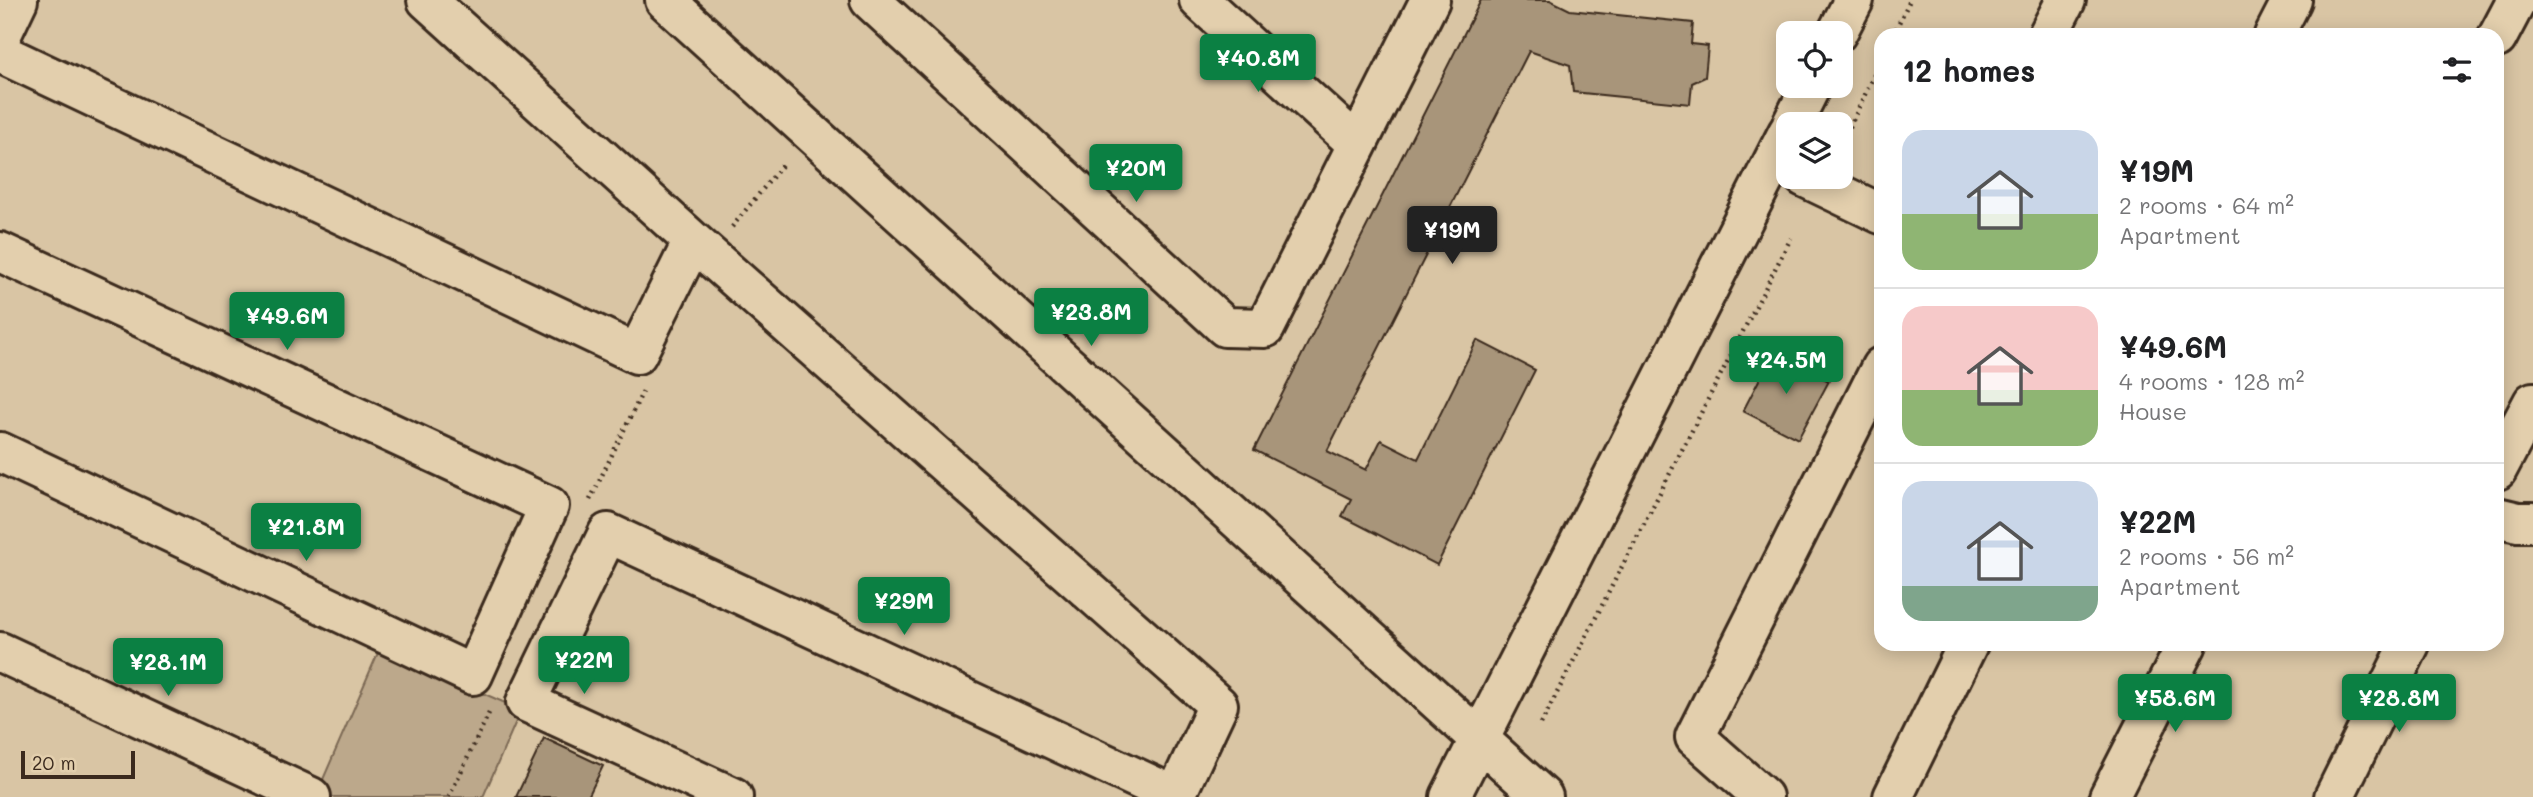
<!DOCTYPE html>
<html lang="en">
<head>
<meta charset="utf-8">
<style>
  :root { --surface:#fff; --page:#f6f6f6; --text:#202124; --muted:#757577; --line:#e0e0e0; --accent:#0b8043 }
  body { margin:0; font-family:Mali,sans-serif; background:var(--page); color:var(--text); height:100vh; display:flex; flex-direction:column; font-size:26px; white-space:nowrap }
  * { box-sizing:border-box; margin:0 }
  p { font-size:23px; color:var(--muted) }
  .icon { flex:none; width:38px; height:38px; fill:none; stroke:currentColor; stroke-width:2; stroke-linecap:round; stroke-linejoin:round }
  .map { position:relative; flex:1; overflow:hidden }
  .side { position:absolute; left:1874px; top:28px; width:630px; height:623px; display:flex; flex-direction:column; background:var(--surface); border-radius:21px; box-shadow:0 4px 18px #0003 }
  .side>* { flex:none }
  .buttons { position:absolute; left:1776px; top:21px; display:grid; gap:14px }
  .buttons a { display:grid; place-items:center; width:77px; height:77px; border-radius:14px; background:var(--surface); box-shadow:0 4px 18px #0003; font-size:35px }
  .scale { position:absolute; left:21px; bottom:18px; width:114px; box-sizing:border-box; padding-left:7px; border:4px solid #3b2a1e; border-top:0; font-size:19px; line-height:24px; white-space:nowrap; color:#3b2a1e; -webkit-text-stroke:5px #e3cfad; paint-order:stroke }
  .price { position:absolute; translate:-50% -60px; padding:0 16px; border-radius:7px; background:var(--accent); color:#fff; font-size:23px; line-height:46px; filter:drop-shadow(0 2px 4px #0008) }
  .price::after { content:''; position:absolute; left:50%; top:42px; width:21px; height:16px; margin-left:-10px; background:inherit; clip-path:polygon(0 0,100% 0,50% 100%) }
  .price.selected { background:#222; color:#fff }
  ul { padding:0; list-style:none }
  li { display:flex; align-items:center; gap:21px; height:175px; padding:0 28px }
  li+li { border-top:2px solid var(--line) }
  li span { display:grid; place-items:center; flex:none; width:196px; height:140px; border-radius:21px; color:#555 }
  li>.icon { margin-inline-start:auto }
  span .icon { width:84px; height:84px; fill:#fffc; stroke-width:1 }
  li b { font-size:30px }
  h2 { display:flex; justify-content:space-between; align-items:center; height:84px; padding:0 28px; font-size:30px }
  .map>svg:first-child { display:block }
  .green { fill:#bca88b; stroke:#7c6954; stroke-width:2 }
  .building { fill:#a8957a; stroke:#3b2a1e; stroke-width:2 }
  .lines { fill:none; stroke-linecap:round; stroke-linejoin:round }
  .minor-casing { stroke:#3b2a1e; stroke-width:44 }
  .path { stroke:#3b2a1e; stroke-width:4.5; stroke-dasharray:2 5; stroke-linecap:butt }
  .minor { stroke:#e3cfad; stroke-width:38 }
</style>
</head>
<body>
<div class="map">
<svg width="2533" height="797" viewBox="0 0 2533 797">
  <rect width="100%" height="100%" fill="#d9c5a4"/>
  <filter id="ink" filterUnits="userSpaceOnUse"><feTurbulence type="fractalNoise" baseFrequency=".0143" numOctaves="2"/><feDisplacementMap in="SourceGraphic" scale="14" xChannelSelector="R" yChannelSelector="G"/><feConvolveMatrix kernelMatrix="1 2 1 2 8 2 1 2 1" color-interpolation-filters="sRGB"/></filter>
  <g filter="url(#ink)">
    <path class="green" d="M380,648L521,710L483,797H332L318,791Z"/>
    <path class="building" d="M1481,0H1550L1570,10L1693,23L1691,44L1708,46L1705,77L1692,83L1690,104L1573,92L1570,65L1529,51L1327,451L1366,470L1381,440L1418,459L1477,340L1535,370L1437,565L1342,516L1351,499L1254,450Z
      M1773,353L1829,381L1798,439L1743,411Z
      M544,738L603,766L588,797H516Z"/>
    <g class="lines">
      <defs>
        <path id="minor" d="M427,0L693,241L1218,705L1175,797
          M665,0L1543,797
          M870,0L1225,327L1265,328L1430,0
          M1199,0L1357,144
          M1837,33L1854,0
          M2048,35L2066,0
          M2274,35L2292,0
          M0,38L18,0
          M2497,38L2517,0
          M0,53L637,354L693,241
          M1792,124L1811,86
          M1804,177L1881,214
          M0,252L549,506L473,675L0,452
          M2497,470L2533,402
          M2497,517L2518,522H2533
          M0,652L311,797
          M733,797L526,702L608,533L1175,796
          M1450,797L1788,132
          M1763,797L1695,737L1881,367
          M1893,797L1968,644
          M2109,797L2187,644
          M2334,797L2410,644"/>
      </defs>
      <use href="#minor" class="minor-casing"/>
      <path class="path" d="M1893,35L1910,0
        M1841,146L1881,60
        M732,227L784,163
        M590,500L643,391
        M1541,724L1791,238
        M449,797L489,713"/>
      <use href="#minor" class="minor"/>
    </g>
  </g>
</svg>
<div class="buttons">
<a><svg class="icon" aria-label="locate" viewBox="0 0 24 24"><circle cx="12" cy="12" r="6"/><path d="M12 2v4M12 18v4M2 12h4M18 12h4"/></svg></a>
<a><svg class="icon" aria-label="layers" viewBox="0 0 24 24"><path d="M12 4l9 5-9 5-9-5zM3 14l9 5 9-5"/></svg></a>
</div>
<div class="scale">20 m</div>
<b class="price" style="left:1258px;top:94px">¥40.8M</b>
<b class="price" style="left:1136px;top:204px">¥20M</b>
<b class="price selected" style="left:1452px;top:266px">¥19M</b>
<b class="price" style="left:1091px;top:348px">¥23.8M</b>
<b class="price" style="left:287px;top:352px">¥49.6M</b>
<b class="price" style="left:1786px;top:396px">¥24.5M</b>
<b class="price" style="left:306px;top:563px">¥21.8M</b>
<b class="price" style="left:904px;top:637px">¥29M</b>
<b class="price" style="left:584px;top:696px">¥22M</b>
<b class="price" style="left:168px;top:698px">¥28.1M</b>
<b class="price" style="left:2175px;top:734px">¥58.6M</b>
<b class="price" style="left:2399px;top:734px">¥28.8M</b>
<section class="side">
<h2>12 homes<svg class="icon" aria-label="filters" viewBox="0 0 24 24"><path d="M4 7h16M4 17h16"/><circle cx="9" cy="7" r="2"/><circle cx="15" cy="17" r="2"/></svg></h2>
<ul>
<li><span style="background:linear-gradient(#c9d6e8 60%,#8fb573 0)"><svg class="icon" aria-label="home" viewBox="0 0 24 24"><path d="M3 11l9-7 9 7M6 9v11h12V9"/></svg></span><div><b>¥19M</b><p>2 rooms · 64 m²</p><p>Apartment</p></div></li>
<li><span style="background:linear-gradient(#f6c9c9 60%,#8fb573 0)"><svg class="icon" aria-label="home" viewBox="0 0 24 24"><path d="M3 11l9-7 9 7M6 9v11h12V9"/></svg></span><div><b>¥49.6M</b><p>4 rooms · 128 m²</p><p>House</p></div></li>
<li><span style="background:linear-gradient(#c9d6e8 75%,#7fa58c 0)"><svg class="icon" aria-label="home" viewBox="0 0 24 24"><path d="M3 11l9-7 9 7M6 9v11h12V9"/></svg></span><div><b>¥22M</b><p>2 rooms · 56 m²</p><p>Apartment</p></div></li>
</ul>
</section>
</div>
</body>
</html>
